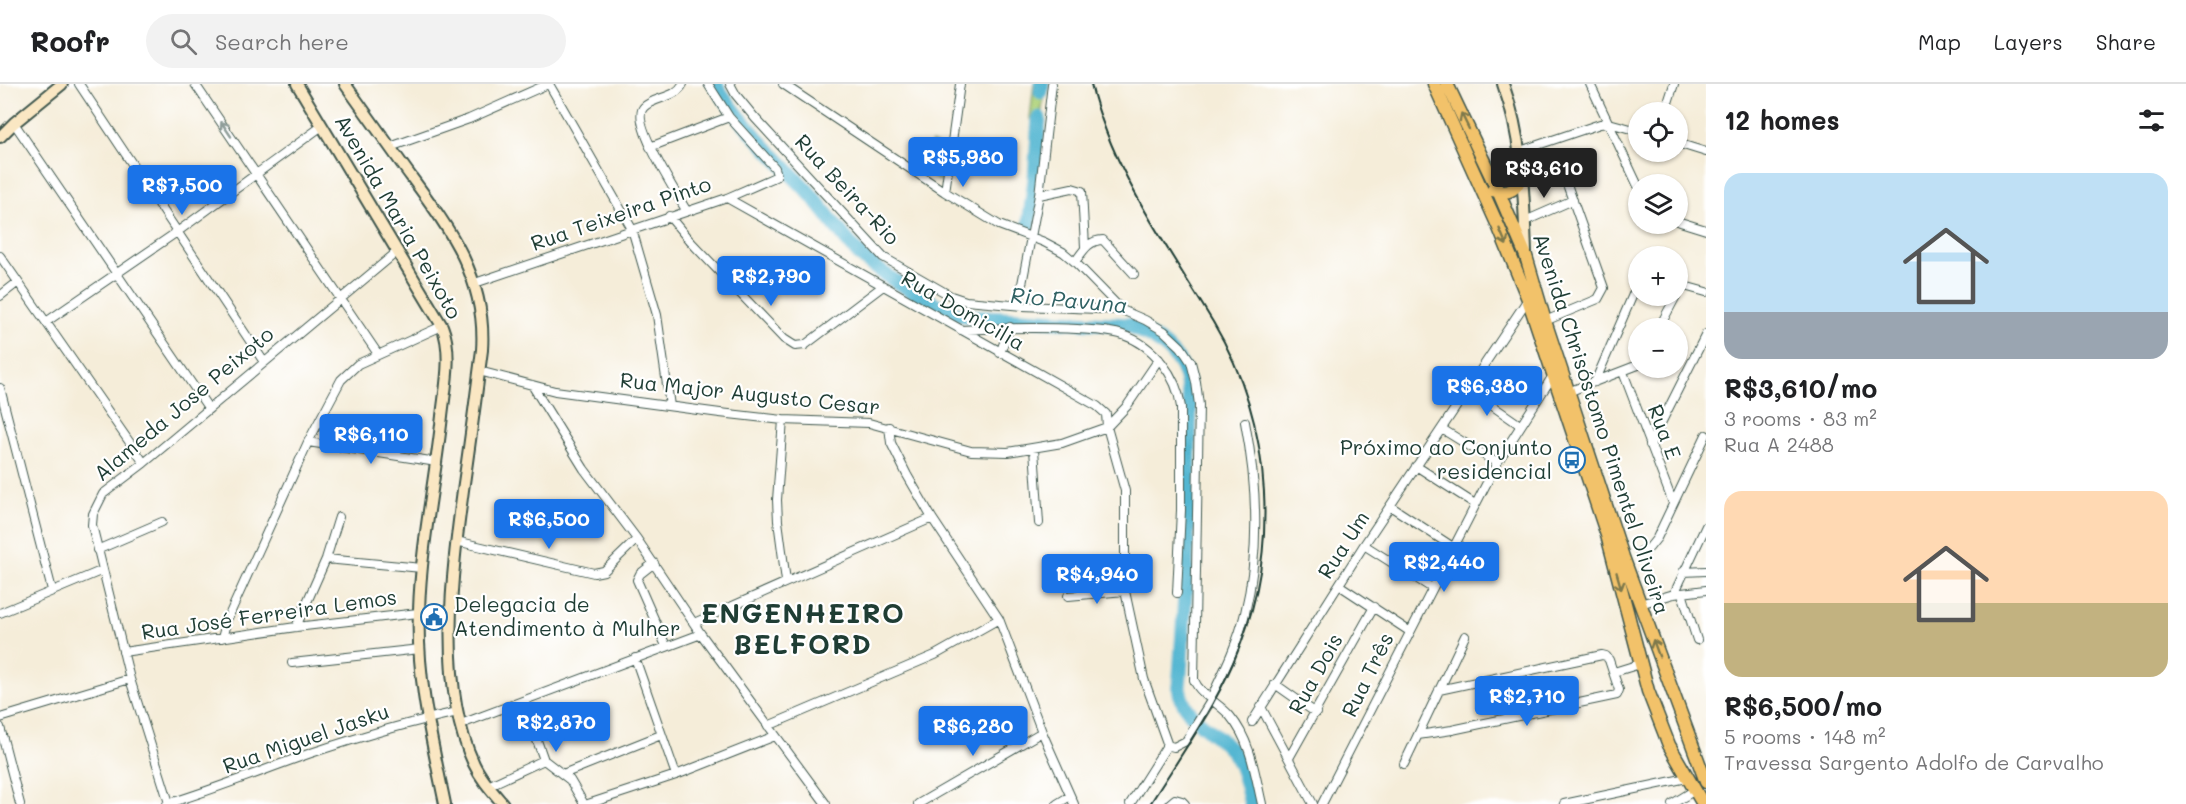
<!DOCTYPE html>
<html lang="en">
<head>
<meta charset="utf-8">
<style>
  :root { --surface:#fff; --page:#f2f2f2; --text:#202124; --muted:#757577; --line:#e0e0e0; --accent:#1a73e8 }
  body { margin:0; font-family:Mali,sans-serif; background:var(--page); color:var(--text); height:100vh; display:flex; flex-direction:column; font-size:22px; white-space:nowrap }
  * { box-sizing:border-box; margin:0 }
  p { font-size:20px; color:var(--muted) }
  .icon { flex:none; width:33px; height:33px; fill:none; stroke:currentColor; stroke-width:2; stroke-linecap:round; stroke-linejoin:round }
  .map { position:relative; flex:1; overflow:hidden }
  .sheet { display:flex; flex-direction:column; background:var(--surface); width:480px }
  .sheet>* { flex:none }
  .fabs { position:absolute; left:1628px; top:18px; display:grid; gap:12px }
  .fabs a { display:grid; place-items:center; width:60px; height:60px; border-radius:50%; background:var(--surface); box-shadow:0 2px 4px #0004; font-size:30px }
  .price { position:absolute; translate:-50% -51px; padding:0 14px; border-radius:6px; background:var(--accent); color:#fff; font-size:20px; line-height:39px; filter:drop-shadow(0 2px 3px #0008) }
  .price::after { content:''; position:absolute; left:50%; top:36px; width:18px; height:14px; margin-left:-9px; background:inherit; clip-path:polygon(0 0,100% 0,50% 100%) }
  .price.selected { background:#222; color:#fff }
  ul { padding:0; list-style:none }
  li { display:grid; align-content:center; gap:12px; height:318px; padding:0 18px }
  li span { display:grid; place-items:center; height:186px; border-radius:18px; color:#555 }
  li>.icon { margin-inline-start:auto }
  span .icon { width:108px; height:108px; fill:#fffc; stroke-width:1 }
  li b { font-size:26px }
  h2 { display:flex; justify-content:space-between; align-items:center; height:72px; padding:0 18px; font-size:26px }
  header { display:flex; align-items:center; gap:36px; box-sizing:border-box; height:84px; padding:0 30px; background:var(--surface); border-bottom:2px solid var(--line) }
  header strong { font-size:28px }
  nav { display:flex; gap:33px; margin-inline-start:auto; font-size:21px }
  .search { width:420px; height:54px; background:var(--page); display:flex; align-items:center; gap:15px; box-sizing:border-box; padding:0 21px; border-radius:33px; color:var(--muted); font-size:22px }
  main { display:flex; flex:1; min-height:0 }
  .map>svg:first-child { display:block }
  .green { fill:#b0d37b; stroke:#688858; stroke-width:1.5 }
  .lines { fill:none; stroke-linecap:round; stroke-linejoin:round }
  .river { stroke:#53b6d1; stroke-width:15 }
  .minor-casing { stroke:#3f574d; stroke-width:10 }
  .secondary-casing { stroke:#3f574d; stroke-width:14 }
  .primary-casing { stroke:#3f574d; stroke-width:15 }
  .minor { stroke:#fff; stroke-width:8 }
  .secondary { stroke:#fae7c3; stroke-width:10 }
  .primary { stroke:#f2c26a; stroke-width:12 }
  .rail { stroke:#1f3d34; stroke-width:2 }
  .oneway { stroke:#7e794c }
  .oneway2 { stroke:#8f9e9a }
  .labels { text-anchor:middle; stroke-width:4.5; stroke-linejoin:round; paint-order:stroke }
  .street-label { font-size:21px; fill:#1f3d34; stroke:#fff }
  .poi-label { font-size:21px; fill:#1f3d34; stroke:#fff; text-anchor:end }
  .water-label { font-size:22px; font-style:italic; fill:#2f6163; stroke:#fff }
  .district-label { font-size:27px; font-weight:bold; letter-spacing:1.5px; fill:#1f3d34; stroke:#fff }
</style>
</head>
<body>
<header>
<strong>Roofr</strong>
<div class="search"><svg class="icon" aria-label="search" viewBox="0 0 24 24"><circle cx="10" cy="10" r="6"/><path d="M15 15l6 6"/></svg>Search here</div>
<nav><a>Map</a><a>Layers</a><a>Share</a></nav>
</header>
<main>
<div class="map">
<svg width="1706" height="720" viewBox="0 0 1706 720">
  <rect width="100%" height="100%" fill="#fff"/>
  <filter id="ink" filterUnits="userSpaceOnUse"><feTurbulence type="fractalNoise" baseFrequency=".0167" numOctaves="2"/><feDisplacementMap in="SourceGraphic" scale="12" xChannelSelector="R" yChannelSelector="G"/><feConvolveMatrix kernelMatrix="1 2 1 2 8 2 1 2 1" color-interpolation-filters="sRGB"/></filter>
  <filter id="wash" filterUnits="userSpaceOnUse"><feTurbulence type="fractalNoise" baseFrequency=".008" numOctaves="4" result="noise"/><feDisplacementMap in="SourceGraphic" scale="24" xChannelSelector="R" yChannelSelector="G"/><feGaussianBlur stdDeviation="1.35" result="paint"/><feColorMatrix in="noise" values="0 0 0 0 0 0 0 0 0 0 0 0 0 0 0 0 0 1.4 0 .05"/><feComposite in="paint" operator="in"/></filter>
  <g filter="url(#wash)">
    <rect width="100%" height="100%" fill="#f5edd9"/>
    <path class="green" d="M1034,0H1040L1039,8L1044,9L1041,32H1037L1036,36L1030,35Z
      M932,58L947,66L943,92L939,97L919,83Z"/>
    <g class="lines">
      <path class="river" d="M715,0C740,39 773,71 805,104C824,125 839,148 857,168C876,188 941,227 967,232L1129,241C1149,251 1171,262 1182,283C1193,307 1189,339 1189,365C1189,445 1185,525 1179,604C1184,638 1218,646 1235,671C1244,685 1247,704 1251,720
        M1041,8L1042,0
        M1029,141L1035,95L1039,34"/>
    </g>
  </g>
  <g filter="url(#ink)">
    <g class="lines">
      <defs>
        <path id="minor" d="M79,0L264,278
          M195,0L378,270
          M549,0L632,145L657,231L670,322
          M683,0C675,15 655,12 644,23C629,36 677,110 686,126
          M730,0L736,11L755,34L883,173L951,212L966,217L1023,222L1122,226L1145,236L1164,247L1181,263L1191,278L1196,298L1199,321L1194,596C1200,611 1219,619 1230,632C1251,657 1255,690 1262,720
          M783,0L945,108L999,141L1044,158L1063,168L1075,178L1122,226
          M1590,0L1638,102
          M1665,28L1674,0
          M14,39L209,325
          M1677,59L1706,68
          M390,63L469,35L548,0
          M650,63L729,33
          M1520,67L1600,40L1609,39L1638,47
          M945,108L960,0
          M1039,111L1072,104L1082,107L1085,163
          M727,114L1097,322L1106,330L1107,343L1125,407V507L1144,595L1167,659L1166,663L1130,720
          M669,132L689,156L784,255L795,262L805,261L883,202
          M1525,137L1573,116
          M1677,137L1706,146
          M0,172L144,379
          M1075,178C1083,167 1089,156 1103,156L1134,190
          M475,199L727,114L775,93L777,91L775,84L729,33L708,0
          M1677,200L1706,208
          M0,212L18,198
          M1018,221L1039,111L1052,0
          M1545,237L1598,215L1604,204L1568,103
          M46,238L177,148L322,42
          M1659,244L1676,212
          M961,246C1000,244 1038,243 1077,245C1092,246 1109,246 1123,251C1154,261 1177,292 1181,323V426L1177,509
          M1000,269L1010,243
          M479,287L555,307L720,329L783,336L869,339L971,367L1008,368L1062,359L1107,343L1127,322L1159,275
          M1623,288L1673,419
          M1595,298L1638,199
          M532,301L584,385L637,455L701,550L826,720
          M0,304L52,506
          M1468,305L1520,341
          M1568,308L1638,281
          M783,336L777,416L778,437L786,497
          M889,343L891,359L907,391L932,434L999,535L1042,648L1074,720
          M1442,345L1497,379
          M308,358L437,378
          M1650,361L1706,250
          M1034,365L1039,439
          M1416,382L1475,420
          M1390,422L1453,463
          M456,457L594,489L604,487L637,455
          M1364,461L1432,504
          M97,466L162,438
          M1640,468L1649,464L1657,454L1706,351
          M326,475L422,484
          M654,479L640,490L637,496L666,562
          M1683,488L1706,487
          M1339,501L1409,547
          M1682,509L1697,556
          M1674,510L1706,442
          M1068,512L1125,507
          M1640,520L1674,510L1706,506
          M0,529L103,486
          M694,539L932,434
          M296,543L326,475L339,433
          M222,554L227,536L308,358L341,296L358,280L442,242
          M123,568L296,543L418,529
          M635,574L676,691
          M292,579L420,565
          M1614,588L1640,580
          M1275,600L1316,629
          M1211,614C1224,587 1238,559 1245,529C1260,467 1257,400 1245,338
          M523,617L544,676L570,696L584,720
          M1261,623L1313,720
          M0,634L130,595
          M1252,638L1364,461L1528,215
          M461,640L701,550
          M768,642L935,571L999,535
          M0,643L20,720
          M1418,651L1452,646L1617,611L1619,606L1609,576L1606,572L1602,571L1439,606
          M1166,661L1174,663L1186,657L1212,615
          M1289,674L1374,523
          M1404,680L1465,552
          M563,690L661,651
          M488,702L544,676
          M169,719L130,595L92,441L93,430L103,410L144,379L398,167
          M167,720C216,705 263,686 311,669C359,653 409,638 458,628
          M588,720L676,691L775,652
          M918,720L1042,648
          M1057,720L1070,712
          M1169,720L1175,715L1182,717L1185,720
          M1322,720L1497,379L1554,290
          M1564,720L1687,694
          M1672,720L1695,706"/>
        <path id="secondary" d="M297,0L442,242C453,269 445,304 442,332C435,397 421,461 419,526C416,592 432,657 445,720
          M345,0C366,29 386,58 407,87C448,143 487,193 482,266C476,312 470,359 463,406C452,489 437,601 474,680C481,695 492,707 503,720
          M1503,0C1523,55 1524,112 1526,169
          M0,53L14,39L62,0"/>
        <path id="primary" d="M1434,0L1499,144L1528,215L1607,451L1648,607L1669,661L1703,720
          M1447,0L1499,109L1526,172L1545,237L1623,473L1706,698
          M1493,106C1510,112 1518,104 1522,89"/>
      </defs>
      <use href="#minor" class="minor-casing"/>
      <use href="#secondary" class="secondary-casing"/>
      <use href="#primary" class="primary-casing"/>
      <use href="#minor" class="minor"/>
      <use href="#secondary" class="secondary"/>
      <use href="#primary" class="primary"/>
      <path class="rail" d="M1091,0C1112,87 1168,163 1213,238C1274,340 1281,471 1233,579C1211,629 1179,674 1150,720"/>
    </g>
    <defs><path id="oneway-shaft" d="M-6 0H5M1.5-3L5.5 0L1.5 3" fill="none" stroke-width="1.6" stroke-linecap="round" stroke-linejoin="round" transform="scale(1.5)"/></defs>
    <g class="oneway">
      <use href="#oneway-shaft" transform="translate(1465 37) rotate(-116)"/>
      <use href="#oneway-shaft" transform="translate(1503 153) rotate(67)"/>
      <use href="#oneway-shaft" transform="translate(1619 497) rotate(74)"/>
      <use href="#oneway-shaft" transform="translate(1656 564) rotate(-110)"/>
    </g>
    <use class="oneway2" href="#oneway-shaft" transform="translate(226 45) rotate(-124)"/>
  </g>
  <defs>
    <symbol id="bus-ring" viewBox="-11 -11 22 22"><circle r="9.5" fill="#fff" stroke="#1f6fb2" stroke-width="1.5"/><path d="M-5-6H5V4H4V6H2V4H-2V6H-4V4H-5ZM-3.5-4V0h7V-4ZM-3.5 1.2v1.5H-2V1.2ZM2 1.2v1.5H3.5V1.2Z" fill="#1f6fb2"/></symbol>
    <symbol id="civic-ring" viewBox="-11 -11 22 22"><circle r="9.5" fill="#fff" stroke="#1f6fb2" stroke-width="1.5"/><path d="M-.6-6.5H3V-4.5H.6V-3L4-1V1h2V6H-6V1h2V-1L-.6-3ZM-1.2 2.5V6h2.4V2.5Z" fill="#1f6fb2"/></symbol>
  </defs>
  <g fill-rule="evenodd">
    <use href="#bus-ring" x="1557" y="361" width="30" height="30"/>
    <use href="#civic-ring" x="419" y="518" width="30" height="30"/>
  </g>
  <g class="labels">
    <g class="street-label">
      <text transform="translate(847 106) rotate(47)" y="7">Rua Beira-Rio</text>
      <text transform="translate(621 130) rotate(-19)" y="7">Rua Teixeira Pinto</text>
      <text transform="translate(398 133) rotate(60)" y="7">Avenida Maria Peixoto</text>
      <text transform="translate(963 227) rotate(30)" y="7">Rua Domicilia</text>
      <text transform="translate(750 310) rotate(6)" y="7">Rua Major Augusto Cesar</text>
      <text transform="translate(184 320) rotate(-40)" y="7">Alameda Jose Peixoto</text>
      <text transform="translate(1601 340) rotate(72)" y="7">Avenida Chrisóstomo Pimentel Oliveira</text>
      <text transform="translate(1664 348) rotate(69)" y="7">Rua E</text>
      <text transform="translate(1344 461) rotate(-57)" y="7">Rua Um</text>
      <text transform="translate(269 531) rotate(-8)" y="7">Rua José Ferreira Lemos</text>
      <text transform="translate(1316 590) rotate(-61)" y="7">Rua Dois</text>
      <text transform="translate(1368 591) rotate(-64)" y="7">Rua Três</text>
      <text transform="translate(306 655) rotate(-19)" y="7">Rua Miguel Jasku</text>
    </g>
    <g class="poi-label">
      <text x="1552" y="371">Próximo ao Conjunto<tspan x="1552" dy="24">residencial</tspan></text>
      <text x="454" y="528" text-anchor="start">Delegacia de<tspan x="454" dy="24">Atendimento à Mulher</tspan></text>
    </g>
    <g class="water-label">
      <text transform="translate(1069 216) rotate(5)" y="8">Rio Pavuna</text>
    </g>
    <g class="district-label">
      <text x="803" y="539">ENGENHEIRO<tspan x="803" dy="31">BELFORD</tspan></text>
    </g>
  </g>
</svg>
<div class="fabs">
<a><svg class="icon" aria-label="locate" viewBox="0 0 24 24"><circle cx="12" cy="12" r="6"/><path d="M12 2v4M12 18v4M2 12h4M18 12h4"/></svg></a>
<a><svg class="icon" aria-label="layers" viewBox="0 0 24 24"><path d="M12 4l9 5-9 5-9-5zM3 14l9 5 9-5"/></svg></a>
<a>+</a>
<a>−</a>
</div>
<b class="price" style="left:963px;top:104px">R$5,980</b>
<b class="price selected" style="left:1544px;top:115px">R$3,610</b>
<b class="price" style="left:182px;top:132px">R$7,500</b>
<b class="price" style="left:771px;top:223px">R$2,790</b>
<b class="price" style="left:1487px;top:333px">R$6,380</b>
<b class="price" style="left:371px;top:381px">R$6,110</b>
<b class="price" style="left:549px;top:466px">R$6,500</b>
<b class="price" style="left:1444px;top:509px">R$2,440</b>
<b class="price" style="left:1097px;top:521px">R$4,940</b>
<b class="price" style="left:1527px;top:643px">R$2,710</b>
<b class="price" style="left:556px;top:669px">R$2,870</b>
<b class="price" style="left:973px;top:673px">R$6,280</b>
</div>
<section class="sheet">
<h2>12 homes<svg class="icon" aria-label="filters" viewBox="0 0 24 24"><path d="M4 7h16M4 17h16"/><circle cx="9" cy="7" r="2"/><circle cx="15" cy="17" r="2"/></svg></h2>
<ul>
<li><span style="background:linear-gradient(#bfe0f5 75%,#9aa5b1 0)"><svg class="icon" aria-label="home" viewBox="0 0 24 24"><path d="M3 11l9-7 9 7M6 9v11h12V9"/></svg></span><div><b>R$3,610/mo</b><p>3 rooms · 83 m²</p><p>Rua A 2488</p></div></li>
<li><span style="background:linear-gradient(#ffd9b3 60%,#c2b280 0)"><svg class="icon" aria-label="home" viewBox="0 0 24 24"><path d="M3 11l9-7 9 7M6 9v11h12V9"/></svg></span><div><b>R$6,500/mo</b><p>5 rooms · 148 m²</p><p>Travessa Sargento Adolfo de Carvalho</p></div></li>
</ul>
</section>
</main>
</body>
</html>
